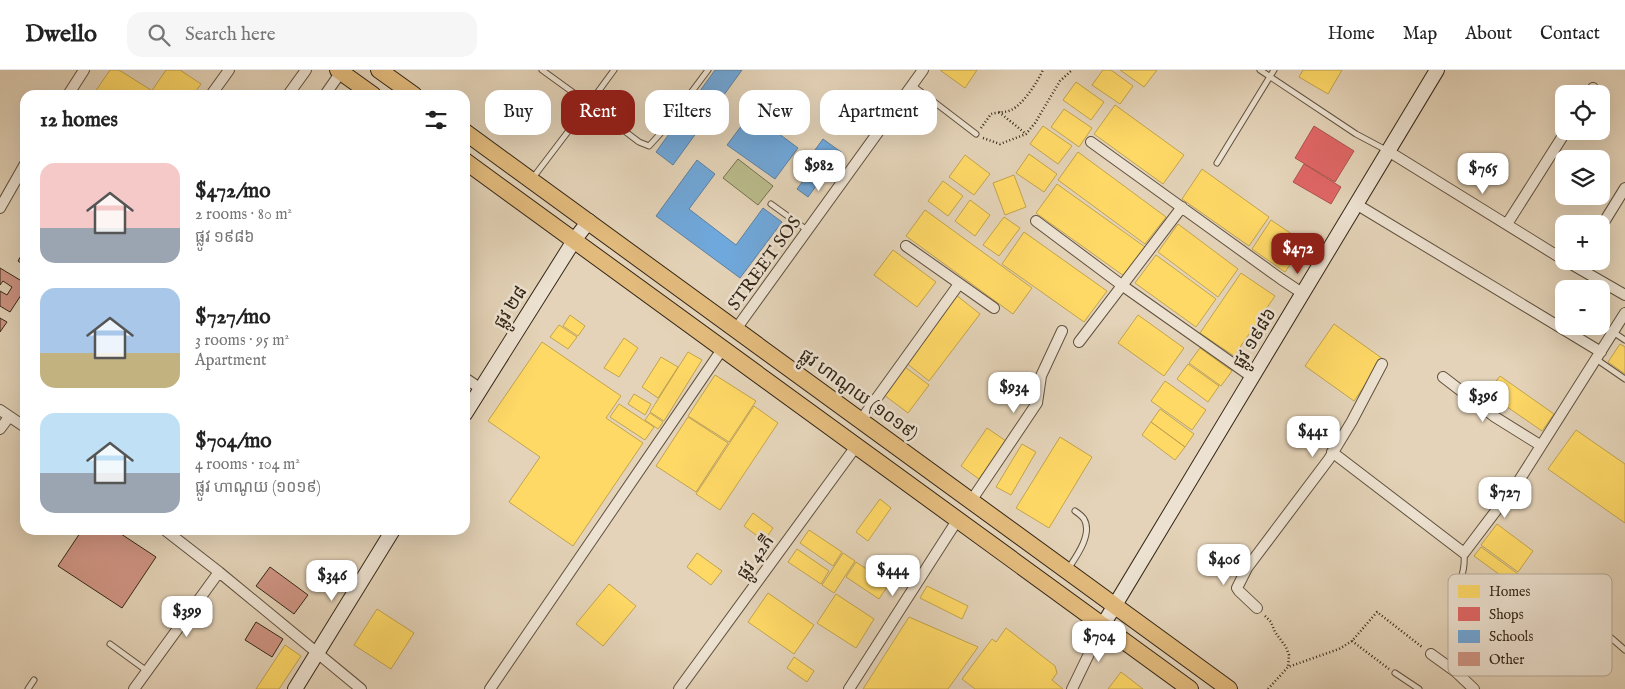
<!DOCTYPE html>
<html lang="en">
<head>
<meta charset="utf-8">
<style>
  :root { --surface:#fff; --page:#f6f6f6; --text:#222; --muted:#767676; --line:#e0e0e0; --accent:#8f2418 }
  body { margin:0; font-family:"IM FELL English","Noto Sans Khmer",serif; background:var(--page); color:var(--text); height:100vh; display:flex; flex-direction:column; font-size:19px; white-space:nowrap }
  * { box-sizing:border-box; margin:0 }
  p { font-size:16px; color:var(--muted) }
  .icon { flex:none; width:28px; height:28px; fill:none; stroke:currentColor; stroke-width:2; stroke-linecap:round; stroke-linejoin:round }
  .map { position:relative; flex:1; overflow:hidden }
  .drawer { position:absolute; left:20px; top:20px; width:450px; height:445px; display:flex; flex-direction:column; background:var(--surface); border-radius:15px; box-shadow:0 5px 20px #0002 }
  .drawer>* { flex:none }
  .top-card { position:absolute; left:485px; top:20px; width:475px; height:45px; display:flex; gap:10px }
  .buttons { position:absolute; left:1555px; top:15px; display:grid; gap:10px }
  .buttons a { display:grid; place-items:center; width:55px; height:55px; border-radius:10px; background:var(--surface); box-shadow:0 5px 20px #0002; font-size:25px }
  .price { position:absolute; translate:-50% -42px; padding:0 11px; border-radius:10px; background:#fff; color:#222; font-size:16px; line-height:32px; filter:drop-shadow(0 1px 2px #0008) }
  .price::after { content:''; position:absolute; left:50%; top:30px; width:15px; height:11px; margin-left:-8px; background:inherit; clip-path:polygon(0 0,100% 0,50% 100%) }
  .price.on { background:var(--accent); color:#fff }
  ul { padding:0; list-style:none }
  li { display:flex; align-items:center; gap:15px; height:125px; padding:0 20px }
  li span { display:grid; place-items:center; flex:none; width:140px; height:100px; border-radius:15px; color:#555 }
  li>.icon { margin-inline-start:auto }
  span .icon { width:60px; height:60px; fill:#fffc; stroke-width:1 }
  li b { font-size:21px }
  h2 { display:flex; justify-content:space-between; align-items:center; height:60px; padding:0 20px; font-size:21px }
  .tag { padding:0 18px; border-radius:15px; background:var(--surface); box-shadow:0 5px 20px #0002; font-size:18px; line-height:45px }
  .tag.on { background:var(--accent); color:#fff }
  header { display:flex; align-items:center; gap:30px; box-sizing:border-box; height:70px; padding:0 25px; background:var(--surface); border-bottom:1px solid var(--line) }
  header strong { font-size:24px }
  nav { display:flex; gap:28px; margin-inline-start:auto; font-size:18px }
  .search { width:350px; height:45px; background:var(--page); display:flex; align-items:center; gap:12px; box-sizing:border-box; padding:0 18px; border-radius:15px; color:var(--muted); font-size:19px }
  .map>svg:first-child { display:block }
  .green { fill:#babb8b; stroke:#777151 }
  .homes { fill:#ffd966; stroke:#c2a44e }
  .shops { fill:#e06666; stroke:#ac534e }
  .schools { fill:#6fa8dc; stroke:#5d81a1 }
  .building { fill:#cf9483; stroke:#342717 }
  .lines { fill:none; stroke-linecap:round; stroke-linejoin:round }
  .lane-casing { stroke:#60523f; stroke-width:7 }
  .street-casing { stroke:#60523f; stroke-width:12 }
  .secondary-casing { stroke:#342717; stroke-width:16 }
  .primary-casing { stroke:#342717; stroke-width:18 }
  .path { stroke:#342717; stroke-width:2.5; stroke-dasharray:1 2.5; stroke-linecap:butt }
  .lane { stroke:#ede2d1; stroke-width:5 }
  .street { stroke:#ede2d1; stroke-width:10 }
  .secondary { stroke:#ede2d1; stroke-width:14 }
  .primary { stroke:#e2ba7c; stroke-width:16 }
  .labels { text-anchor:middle; stroke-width:5; stroke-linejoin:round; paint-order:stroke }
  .street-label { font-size:18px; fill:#342717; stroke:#ede2d1 }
  .key { fill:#ede2d1; stroke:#b6aa99; stroke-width:1 }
  .key-label { font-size:14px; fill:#342717 }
</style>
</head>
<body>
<header>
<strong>Dwello</strong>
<div class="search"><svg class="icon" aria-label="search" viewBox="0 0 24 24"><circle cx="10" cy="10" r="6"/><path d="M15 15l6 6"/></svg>Search here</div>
<nav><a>Home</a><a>Map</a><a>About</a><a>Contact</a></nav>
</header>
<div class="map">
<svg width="1625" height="619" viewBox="0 0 1625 619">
  <rect width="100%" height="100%" fill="#e4d3b8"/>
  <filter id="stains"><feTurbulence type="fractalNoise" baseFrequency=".004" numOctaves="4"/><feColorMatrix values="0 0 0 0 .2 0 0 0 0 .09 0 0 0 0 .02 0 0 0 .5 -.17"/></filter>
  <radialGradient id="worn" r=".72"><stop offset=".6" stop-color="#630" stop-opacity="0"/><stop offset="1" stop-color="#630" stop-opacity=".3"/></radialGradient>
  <path class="green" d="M738,89L773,116L758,135L723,108Z"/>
  <path class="homes" d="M110,0H119L151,20L147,25H93Z
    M166,0H180L201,14L193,25H149Z
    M940,0H977L965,18Z
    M1103,0H1111L1133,16L1120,34L1092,15Z
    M1120,0H1157L1144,17Z
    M1303,0H1342L1328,24L1299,7Z
    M1076,12L1104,32L1091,50L1063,30Z
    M1115,35L1184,85L1163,114L1094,64Z
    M1064,39L1092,58L1079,77L1051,57Z
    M1043,56L1072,76L1058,94L1030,74Z
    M1078,82L1166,147L1145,174L1058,110Z
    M1029,84L1057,104L1044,122L1016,103Z
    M965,85L990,104L974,125L949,107Z
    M1202,99L1269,147L1249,176L1182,129Z
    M1014,105L1026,137L1005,145L993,113Z
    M943,111L963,126L948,146L928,131Z
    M1057,114L1145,177L1124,206L1036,143Z
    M970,130L990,145L975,166L955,151Z
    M925,140L1032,218L1013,244L906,166Z
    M1004,147L1020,158L999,186L983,175Z
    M1271,150L1305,173L1285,202L1252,179Z
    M1178,154L1238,199L1218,227L1158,182Z
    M1024,162L1107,221L1084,252L1002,194Z
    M893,180L936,212L917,237L874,205Z
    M1156,185L1216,229L1196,257L1135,213Z
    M1241,203L1275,226L1234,286L1200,263Z
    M956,225L980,244L929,311L905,292Z
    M570,245L585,256L578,266L563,256Z
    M1138,245L1184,278L1164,306L1118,273Z
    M1334,254L1383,289L1354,331L1305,296Z
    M559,255L577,267L568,279L550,267Z
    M624,268L638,278L619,307L604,298Z
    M542,272L621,326L606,348L643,373L573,476L509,432L540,387L488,351Z
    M1620,274L1625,277V304L1608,292Z
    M1200,278L1232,301L1221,316L1189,293Z
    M688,282L702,290L664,351L650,342Z
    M661,287L678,297L658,328L642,317Z
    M1188,294L1219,316L1208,332L1177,309Z
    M905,297L929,315L908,343L884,325Z
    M715,305L756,331L729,372L688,346Z
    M1500,306L1554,344L1542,361L1487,323Z
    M1165,311L1206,340L1192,360L1151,331Z
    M634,324L651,334L645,345L628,334Z
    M619,334L654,357L645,370L610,347Z
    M754,336L778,353L720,440L696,424Z
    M1160,339L1194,364L1185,377L1151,352Z
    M650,343L663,352L658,359L645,350Z
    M688,347L728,373L696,422L656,396Z
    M1151,352L1185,377L1175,390L1142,365Z
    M987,358L1006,371L979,409L961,396Z
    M1576,360L1625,394V453L1548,399Z
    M1060,367L1092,387L1049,458L1016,438Z
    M1022,374L1036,382L1011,425L996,417Z
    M880,429L891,438L868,471L856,462Z
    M753,443L773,458L764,471L744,456Z
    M1497,454L1533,481L1518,502L1481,475Z
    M809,460L842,482L833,496L800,473Z
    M1481,477L1518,504L1511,513L1474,486Z
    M797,479L829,501L821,514L788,492Z
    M697,483L722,501L711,515L687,497Z
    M843,483L855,491L834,523L822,515Z
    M856,492L889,514L879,529L846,507Z
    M609,514L636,536L603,576L576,554Z
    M927,516L968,536L962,549L920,528Z
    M768,523L814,555L794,584L748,552Z
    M836,524L874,549L856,578L817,553Z
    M377,539L414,563L391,599L354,575Z
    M909,547L978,577L948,619H863Z
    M1006,558L1055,596L1057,603L1052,610L1063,619H975L962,609L992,569L996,572Z
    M285,575L301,586L279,619H256Z
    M794,587L814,601L807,612L787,598Z
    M1121,602L1143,619H1108Z"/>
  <path class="shops" d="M1314,56L1354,81L1335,112L1295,88Z
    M1304,94L1341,117L1331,134L1293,112Z"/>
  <path class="schools" d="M715,0H742L673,95L656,82Z
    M751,43L798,78L775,109L727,75Z
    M823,69L841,82L808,127L797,119L808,104L801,99Z
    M697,90L715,104L689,139L736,175L763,138L782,152L740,208L656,146Z"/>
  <path class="building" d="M25,179V196L18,191Z
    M0,198L25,213V219L10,242L0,236V221L7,225L12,217L3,211L0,215Z
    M0,248L7,252L0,262Z
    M82,460H115L156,487L122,538L58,496Z
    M270,497L308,525L294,544L256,516Z
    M256,552L283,569L272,587L245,570Z"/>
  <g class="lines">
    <defs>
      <path id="lane" d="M542,0L589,34L614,0
        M1260,0L1356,64L1388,81
        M912,15L976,64
        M1217,93L1274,0
        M532,109L589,34L639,72L649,76L660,64L708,0
        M771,134L807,160
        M1613,262L1625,270
        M1596,289L1625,309
        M1068,499C1076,487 1093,464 1084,449C1082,446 1078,443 1075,441
        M1458,516C1463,504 1465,496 1464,483
        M1610,567L1625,580
        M110,574L147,601
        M1395,603L1419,619
        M28,619L34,610"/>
      <path id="street" d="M1589,24L1593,18
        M68,25L84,0
        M211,25L229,0
        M288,25L306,0
        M325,25L341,2
        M1091,72L1281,209L1302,223
        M1388,81L1564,190
        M1356,134L1601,282
        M0,138L25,94
        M1036,151L1123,216L1252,307
        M1507,154L1566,61
        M1601,157L1625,118
        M906,176L994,238
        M1566,191L1625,225
        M736,259L923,0
        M1079,272L1182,137
        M1443,307L1495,347L1540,375
        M465,308L481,319
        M0,340L25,357
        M861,350L959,214
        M0,359L9,347
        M1332,382L1464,483L1520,409L1625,243
        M971,431L1037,333L1041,306L1062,261
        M165,460L219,502L361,619
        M1257,538L1239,521L1237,518L1247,498L1329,389L1352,351L1382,294
        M1431,584L1456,602L1474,619
        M1456,602L1494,550
        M134,619L219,502
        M490,619L723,278
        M679,619L857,375
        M849,619L958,449
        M1072,619L1103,555"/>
      <path id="secondary" d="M465,344L575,169L589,151
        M1103,555L1437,0
        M295,619L393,460"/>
      <path id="primary" d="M338,0L373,25
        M379,0L414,25
        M465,62L1229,619
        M465,91L1190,619"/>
    </defs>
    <use href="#lane" class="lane-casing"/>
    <use href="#street" class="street-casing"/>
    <use href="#secondary" class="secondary-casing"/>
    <use href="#primary" class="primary-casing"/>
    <path class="path" d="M999,42L1026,64
      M981,58L991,44C997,42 1005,43 1011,40C1023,35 1038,11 1043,0
      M983,68L1000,74L1026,64L1035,53L1060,11L1072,0
      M1265,546L1271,552L1275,562L1286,577L1289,585L1288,597
      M1352,571L1389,599
      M1268,619L1288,597L1339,579L1352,571L1377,542L1422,577"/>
    <use href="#lane" class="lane"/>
    <use href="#street" class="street"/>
    <use href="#secondary" class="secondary"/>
    <use href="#primary" class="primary"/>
  </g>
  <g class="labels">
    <g class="street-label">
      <text transform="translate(764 193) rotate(-54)" y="6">STREET SOS</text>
      <text transform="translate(510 237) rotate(-58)" y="6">ផ្លូវ ២៨</text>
      <text transform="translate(1254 268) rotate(-59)" y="6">ផ្លូវ ១៩៨៦</text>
      <text transform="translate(859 324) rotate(36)" y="6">ផ្លូវ ហាណូយ (១០១៩)</text>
      <text transform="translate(755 487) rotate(-54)" y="6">ផ្លូវ 42ភី</text>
    </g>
  </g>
  <rect x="1448" y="504" width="164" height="102" rx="8" class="key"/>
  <rect x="1458" y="515" width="22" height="13" fill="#ffd966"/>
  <rect x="1458" y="537" width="22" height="14" fill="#e06666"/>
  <rect x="1458" y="560" width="22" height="13" fill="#6fa8dc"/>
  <rect x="1458" y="582" width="22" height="14" fill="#cf9483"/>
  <g class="key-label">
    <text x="1489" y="526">Homes</text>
    <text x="1489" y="549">Shops</text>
    <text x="1489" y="571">Schools</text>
    <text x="1489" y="594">Other</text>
  </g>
  <rect width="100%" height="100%" filter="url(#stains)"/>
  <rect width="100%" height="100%" fill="url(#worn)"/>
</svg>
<div class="buttons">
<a><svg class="icon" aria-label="locate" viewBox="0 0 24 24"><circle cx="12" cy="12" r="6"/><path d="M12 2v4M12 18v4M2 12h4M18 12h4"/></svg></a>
<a><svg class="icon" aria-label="layers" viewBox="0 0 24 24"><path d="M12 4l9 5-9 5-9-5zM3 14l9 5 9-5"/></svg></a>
<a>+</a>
<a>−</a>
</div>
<b class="price" style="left:819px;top:122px">$982</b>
<b class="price" style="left:1483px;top:125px">$765</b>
<b class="price on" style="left:1298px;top:205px">$472</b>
<b class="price" style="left:1014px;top:344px">$934</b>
<b class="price" style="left:1483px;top:353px">$396</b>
<b class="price" style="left:1313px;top:388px">$441</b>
<b class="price" style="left:1505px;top:449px">$727</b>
<b class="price" style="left:1224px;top:516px">$406</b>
<b class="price" style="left:893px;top:527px">$444</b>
<b class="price" style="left:332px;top:532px">$346</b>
<b class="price" style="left:187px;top:568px">$399</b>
<b class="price" style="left:1099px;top:593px">$704</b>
<div class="top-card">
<a class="tag">Buy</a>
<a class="tag on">Rent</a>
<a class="tag">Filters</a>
<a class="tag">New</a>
<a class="tag">Apartment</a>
</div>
<section class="drawer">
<h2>12 homes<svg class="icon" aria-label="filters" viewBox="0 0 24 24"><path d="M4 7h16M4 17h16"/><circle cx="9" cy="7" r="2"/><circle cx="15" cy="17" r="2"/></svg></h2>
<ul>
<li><span style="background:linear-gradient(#f6c9c9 65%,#9aa5b1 0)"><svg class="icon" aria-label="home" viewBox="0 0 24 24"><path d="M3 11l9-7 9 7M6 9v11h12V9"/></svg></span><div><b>$472/mo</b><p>2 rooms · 80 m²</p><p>ផ្លូវ ១៩៨៦</p></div></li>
<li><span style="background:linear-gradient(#a9c7e8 65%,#c2b280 0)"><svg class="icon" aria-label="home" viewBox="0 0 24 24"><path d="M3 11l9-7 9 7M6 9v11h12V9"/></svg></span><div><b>$727/mo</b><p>3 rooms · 95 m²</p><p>Apartment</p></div></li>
<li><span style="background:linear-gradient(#bfe0f5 60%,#9aa5b1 0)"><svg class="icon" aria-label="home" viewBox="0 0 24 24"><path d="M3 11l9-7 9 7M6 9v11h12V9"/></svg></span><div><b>$704/mo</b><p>4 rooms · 104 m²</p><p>ផ្លូវ ហាណូយ (១០១៩)</p></div></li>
</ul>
</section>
</div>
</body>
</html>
